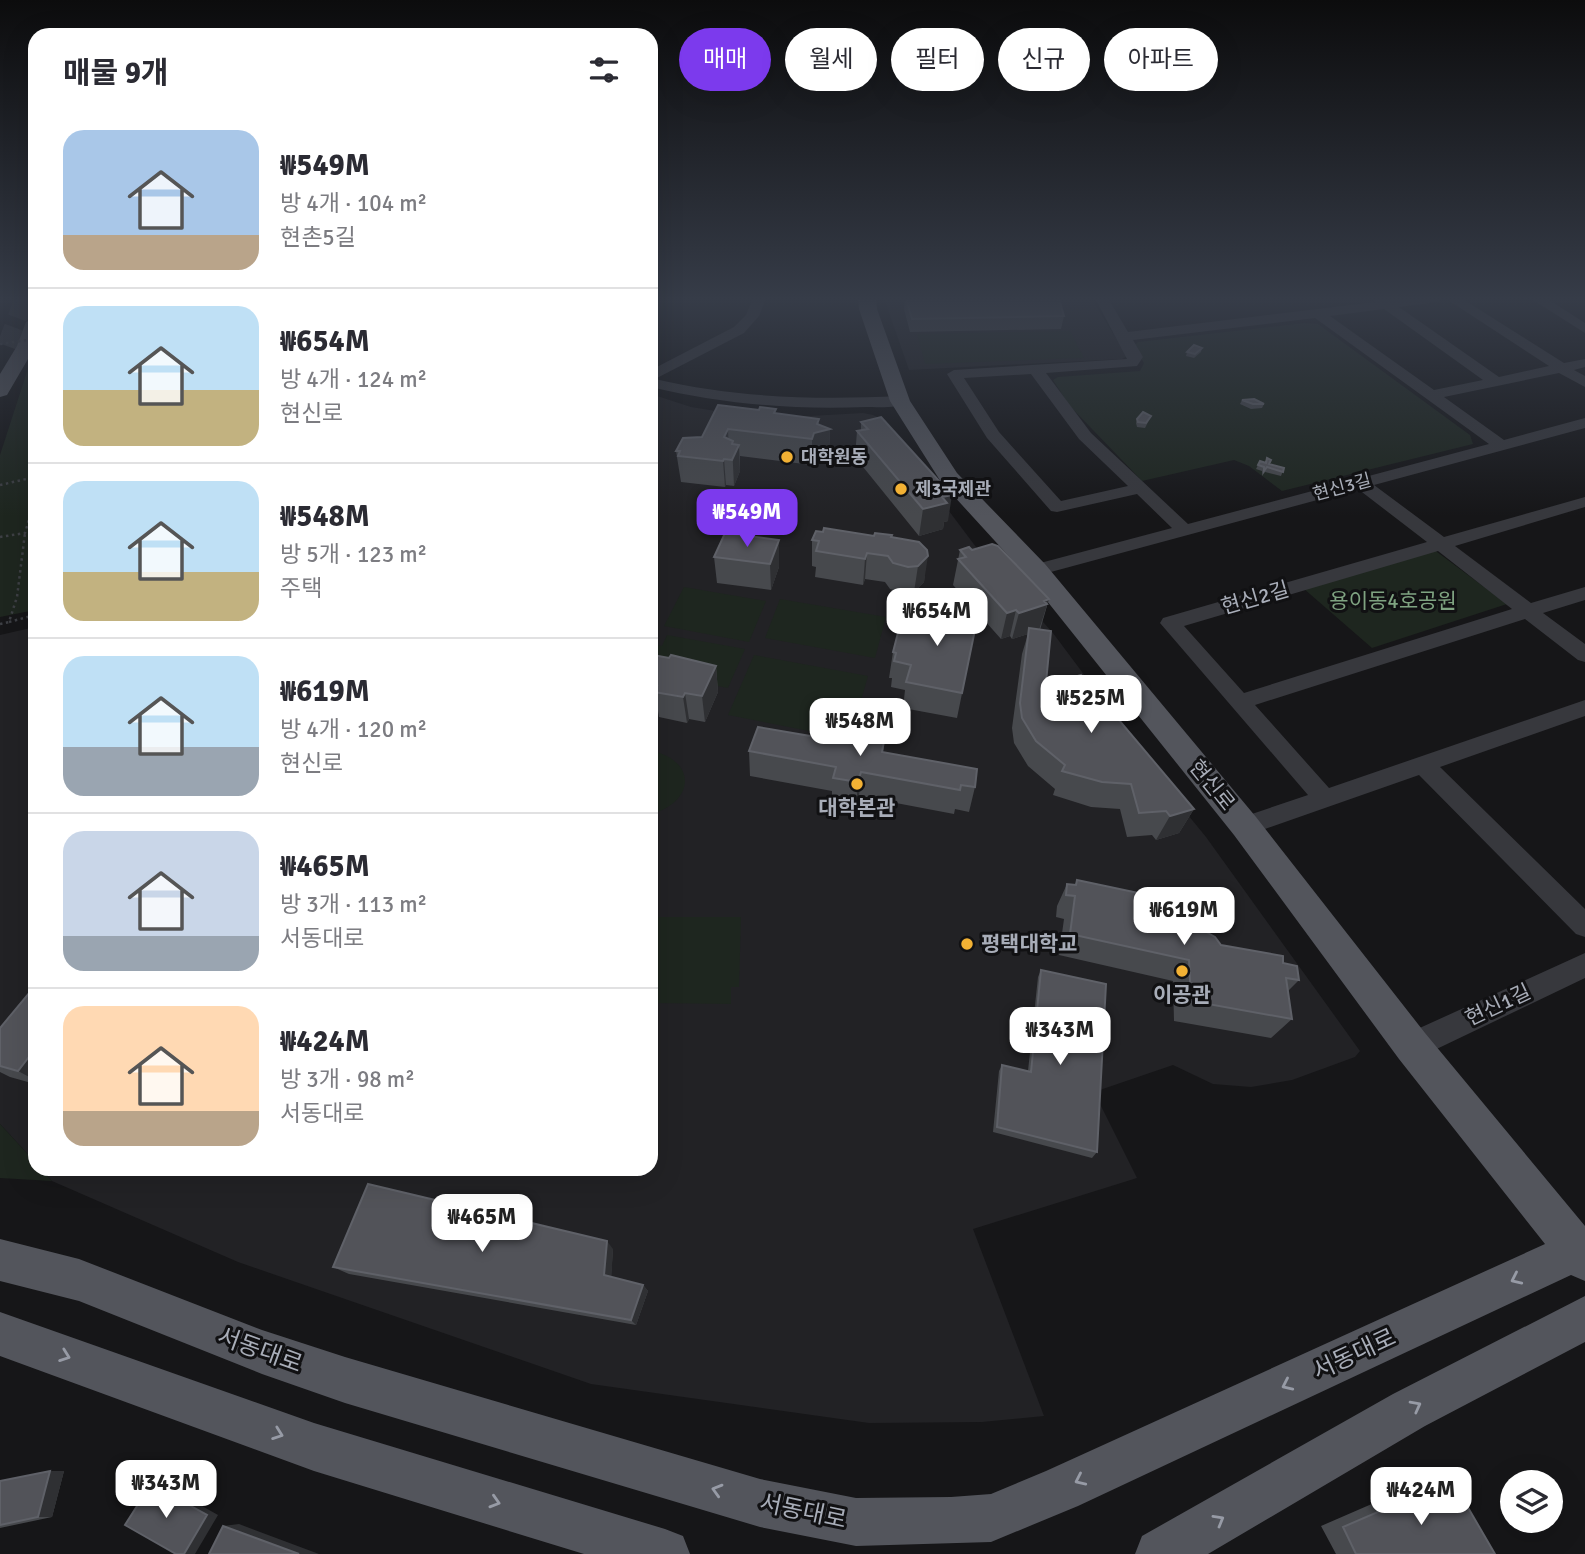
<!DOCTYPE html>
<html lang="ko">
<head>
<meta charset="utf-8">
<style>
  :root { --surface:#fff; --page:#f7f7f7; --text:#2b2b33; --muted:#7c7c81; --line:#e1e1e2; --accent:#7c3aed }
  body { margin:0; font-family:Signika,"Noto Sans KR",sans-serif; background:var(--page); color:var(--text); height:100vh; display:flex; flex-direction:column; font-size:26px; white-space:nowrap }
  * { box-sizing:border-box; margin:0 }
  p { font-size:23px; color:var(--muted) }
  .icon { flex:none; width:38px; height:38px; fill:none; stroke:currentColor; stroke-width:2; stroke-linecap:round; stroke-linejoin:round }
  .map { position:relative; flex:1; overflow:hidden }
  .details { position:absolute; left:28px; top:28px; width:630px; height:1148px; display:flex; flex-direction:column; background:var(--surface); border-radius:21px; box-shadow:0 7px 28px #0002 }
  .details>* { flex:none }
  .guide { position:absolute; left:679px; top:28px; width:665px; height:63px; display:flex; gap:14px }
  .controls { position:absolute; left:1500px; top:1470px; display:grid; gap:14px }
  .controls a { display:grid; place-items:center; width:63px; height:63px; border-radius:50%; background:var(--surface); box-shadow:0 7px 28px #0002; font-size:35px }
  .price { position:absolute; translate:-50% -60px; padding:0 16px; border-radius:14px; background:#fff; color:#222; font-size:23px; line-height:46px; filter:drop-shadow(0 2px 4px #0008) }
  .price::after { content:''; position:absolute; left:50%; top:42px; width:21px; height:16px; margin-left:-10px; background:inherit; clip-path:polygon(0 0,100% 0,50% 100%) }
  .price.on { background:var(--accent); color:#fff }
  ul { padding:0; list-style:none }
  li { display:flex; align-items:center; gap:21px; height:175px; padding:0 35px }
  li+li { border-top:2px solid var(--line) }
  li span { display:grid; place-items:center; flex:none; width:196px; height:140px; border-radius:21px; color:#555 }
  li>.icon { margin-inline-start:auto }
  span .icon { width:84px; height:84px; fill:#fffc; stroke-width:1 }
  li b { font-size:30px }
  h2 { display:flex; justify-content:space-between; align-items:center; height:84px; padding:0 35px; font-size:30px }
  .pill { padding:0 24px; border-radius:32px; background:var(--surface); box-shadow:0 7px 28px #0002; font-size:24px; line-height:63px }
  .pill.on { background:var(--accent); color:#fff }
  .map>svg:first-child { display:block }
  .built { fill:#222225 }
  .green { fill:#1e261f }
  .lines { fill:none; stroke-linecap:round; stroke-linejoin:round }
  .major-tunnel { stroke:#333438; stroke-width:20; stroke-dasharray:20 10; stroke-linecap:butt }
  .path { stroke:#3d3f44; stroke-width:2.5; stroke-dasharray:2.5 3.5; stroke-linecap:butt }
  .minor { fill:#37383d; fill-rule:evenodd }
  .major { fill:#53555c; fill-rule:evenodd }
  .path-bridge { stroke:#3d3f44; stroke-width:2.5; stroke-dasharray:2.5 3.5; stroke-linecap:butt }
  .wall { fill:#47494d }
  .shaded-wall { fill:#2f3033 }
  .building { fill:#525359; stroke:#5f6168; stroke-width:2 }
  .oneway { stroke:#979ba6 }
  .poi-dot { fill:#f2b134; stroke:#111113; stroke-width:2.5 }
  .labels { text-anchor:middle; stroke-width:6; stroke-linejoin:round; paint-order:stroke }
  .far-poi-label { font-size:18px; font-weight:bold; fill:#a8adb8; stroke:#111113; text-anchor:start }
  .far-street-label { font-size:18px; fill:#a8adb8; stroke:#111113 }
  .street-label { font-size:21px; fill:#a8adb8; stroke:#111113 }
  .park-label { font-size:21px; fill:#7fa381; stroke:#111113 }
  .poi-label { font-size:21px; font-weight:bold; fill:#a8adb8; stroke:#111113 }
  .near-street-label { font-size:24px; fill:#a8adb8; stroke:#111113 }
</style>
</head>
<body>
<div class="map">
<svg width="1585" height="1554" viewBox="0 0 1585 1554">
  <rect width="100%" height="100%" fill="#161618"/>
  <path class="built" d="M884,298H1091L1127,356L1122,359L909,370Z
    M651,394L691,407L728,413L792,417L863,413L873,415L886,421L895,439L979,551L1053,633L1091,684L1095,701L1206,837L1360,1051L1355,1057L1292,1080L1251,1087L1213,1084L1173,1065L1094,1092L1137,1178L973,1229L1044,1416L982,1422L869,1423L591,1384L238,1262L52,1181L41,1169H651Z
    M35,627V1162L0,1124V635Z"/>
  <path class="green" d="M1305,323L1318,324L1470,435L1473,444L1282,491L1249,466L1234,460L1142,481L1069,405L1053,380L1058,377L1140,371L1144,363L1133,346L1138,342Z
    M1070,331L1084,358L925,364L917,334Z
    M35,347V610L0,617V455Z
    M1433,549L1507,604L1372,648L1303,588Z
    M684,587L766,601L749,642L664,626Z
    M780,599L886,617L875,658L765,638Z
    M667,635L745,649L728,688L651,673L653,644L662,646Z
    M754,655L868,676L850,739L728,715Z
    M652,751C698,761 694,803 651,814Z
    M651,917H741L739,987H731V1004L651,1003Z
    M0,1124L35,1162V1169H41L52,1181L0,1178Z"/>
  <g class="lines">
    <path class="major-tunnel" d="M7,346L25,298"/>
    <path class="path" d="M0,485L35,477
      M0,537L25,533L35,499
      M9,622L35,615
      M0,624L9,622L17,597L25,533"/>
    <path class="minor" d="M753,298H766L759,316L744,333L655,379C736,398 817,400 900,396L908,401C899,409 878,407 866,407C793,410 722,404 651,387V370L734,327L746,315Z
      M1095,298H1108L1128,332L1375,302L1374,298H1443L1437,302L1399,307L1499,377L1549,366L1445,298H1461L1564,363L1585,359V367L1574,370L1585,376V387L1559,373L1444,397L1504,440L1585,418V428L1374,485L1444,537L1585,497V507L1455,546L1531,603L1585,587V600L1543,613L1585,644V662L1578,660L1525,619L1255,705L1329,788L1585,700V716L1440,767L1585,909V937L1576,934L1419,775L1245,836L1237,833L1233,826L1237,819L1308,795L1160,623L1163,618L1427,542L1358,489L1036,576L1029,574L1027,570L1029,566L1172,528L1137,494L1057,512L1051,511L987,438L947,374L954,370L1127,359ZM1384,309L1483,380L1434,390L1330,316ZM1315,318L1489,444L1188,524L1091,433L1046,373L1137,366L1143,357L1133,340ZM1031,374L1079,439L1128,486L1061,501L999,432L964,378ZM1438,551L1512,609L1244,693L1184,626Z
      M1530,298H1546L1585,323V333Z
      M1585,953V978L1422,1056L1412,1060L1402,1056L1398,1046L1402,1036Z"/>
    <path class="major" d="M858,298H876L877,309L910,401L957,473L1045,564L1256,817L1425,1033L1585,1226V1281L1571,1275L1078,1506L991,1542L856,1546L760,1527L345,1403L262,1374L79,1301L0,1281V1239L79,1259L262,1330L345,1357L760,1479L856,1498L951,1497L991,1494L1046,1471L1545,1244L1399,1059L1234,835L1027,576L941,482L890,401L859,309Z
      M35,317V347L7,395L0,397V374L17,346L26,322Z
      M1585,1296V1342L1425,1426L1208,1554H1135L1142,1536L1393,1394Z
      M0,1312L314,1423L665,1529L683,1536L690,1554H584L314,1471L0,1356Z"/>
    <path class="path-bridge" d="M0,344L35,339"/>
  </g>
  <path class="wall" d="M905,298H906L1064,316L1061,329L910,332L904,309Z
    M1202,348L1201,352L1194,358L1186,356L1187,352Z
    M1242,400L1264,404L1262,408L1251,409L1240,404Z
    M776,414L819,419V425L830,429L829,455L814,459L812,465L740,456V471L734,486L726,485L725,487L681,482L676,451L702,437Z
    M1151,416L1145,428L1137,427L1136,423L1137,419Z
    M881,417L948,521L944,522L943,529L919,536L855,457L857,431L861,430V422Z
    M1267,458L1269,464L1284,468L1281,476L1265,472L1262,476V471L1256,469L1260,461L1265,462Z
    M891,537L927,550L924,582L914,592L904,593L890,589L885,582L865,579L863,585L815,577L816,567L812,566V540Z
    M779,540V567L771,590L717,583L714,557Z
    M960,550H972L1049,599L1040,630L1044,703L1053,707L1061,681L1194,809L1179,833L1156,840L1152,835L1127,837L1120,809L1091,807L1053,795L1055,789L1028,766L1014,743L1012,728L1022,654L1028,634L1012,639L1010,636L1001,639L953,585Z
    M978,615L957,718L903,708L905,690L891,687L892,678H889L893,652L904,622L924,618Z
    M651,660L716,666L718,692L705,722L689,719L687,723L659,717L658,711L651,710Z
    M885,736L883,752L975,787L969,812L955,809L954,814L859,796L856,807L832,802V791L750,776L749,751L834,740Z
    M1077,880L1201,929L1221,945L1283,963L1299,980L1288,991L1292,1019L1271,1038L1174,1021L1173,981L1059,955L1064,919L1056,917L1057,906L1067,884L1075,885Z
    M1041,970L1097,1152L1092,1158L993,1132L999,1071L1002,1065L1028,1071L1038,977Z
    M35,986V1084L10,1077L0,1072V1028Z
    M613,1249L611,1277L643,1285L648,1291L636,1325L349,1274L333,1267Z
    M64,1471L52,1517L0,1528V1481Z
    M1427,1480H1452L1495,1554H1336L1321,1526Z"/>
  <path class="shaded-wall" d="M819,419L818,432L830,429L829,455L814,459L812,465V439Z
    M728,429L729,455L724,437Z
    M733,441L734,456L739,445L740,471L734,486L732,444Z
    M724,459L726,485L725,487L723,461Z
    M952,495L948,521L944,522L943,529L919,536L923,509L942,497Z
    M779,540V567L771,590L770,564Z
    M867,553L865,579L863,585L865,559Z
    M928,556L924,582L914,592L918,566Z
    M1049,599L1039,630L1029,628L1028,634L1012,639L1019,613Z
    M1016,610L1010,636L1001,639L1007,613Z
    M716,666L718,692L705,722L702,696Z
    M685,693L689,719L687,723L683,697Z
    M861,772L859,796L856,807L858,782Z
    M1194,809L1179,833L1156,840L1170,816Z
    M35,1049V1080L18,1071Z
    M607,1241L613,1249L611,1282L604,1275Z
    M643,1285L648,1291L636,1325L631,1320Z
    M50,1471H64L52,1517H38Z
    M151,1484H163L218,1515L195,1554H184Z
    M239,1524L319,1554H299L223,1526Z"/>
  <path class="building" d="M906,298L1059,299L1064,316L912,319Z
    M1194,345L1202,348L1195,354L1187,352Z
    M1254,399L1264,404H1253L1242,400Z
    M718,405L759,410L760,407L776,409L774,413L819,419L817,424L830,429L814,433L812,439L728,429L724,437L733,441L732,444L739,445L732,460L724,459L723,461L678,456L680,451H676L683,438L702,437Z
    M1143,412L1151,416L1146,423L1138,422L1137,419Z
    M881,417L952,495L942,497L947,503L923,509L857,431L868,429L861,422Z
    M1267,458L1271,460L1269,464L1284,468L1283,472L1267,467L1264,471V467L1258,465L1260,461L1266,463Z
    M824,528L874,536L875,533L892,535L891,537L919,542L927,550L928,556L918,566L908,567L893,563L888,556L867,553L865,559L816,551L819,541L812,540L816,531L823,532Z
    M725,533L779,540L770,564L714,557Z
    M992,544L998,546L1049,599L1044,601L1047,604L1019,613L1016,610L1007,613L958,559L966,557L960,550L969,547L972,550Z
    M927,606L978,615L962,693L906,682L911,665L894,661L896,653L893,652L901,621L904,622L906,615L924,618Z
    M1029,628L1051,631L1044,703L1048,702L1057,713L1063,712L1071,694L1061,681L1081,675L1194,809L1170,816L1166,811L1139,813L1131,784L1102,782L1062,771L1065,765L1036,741L1022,718L1020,703Z
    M653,655L669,658L671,655L716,666L702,696L685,693L683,697L654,692L657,686L651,685V660Z
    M758,727L834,740L837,728L885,736L882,752L977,769L975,787L961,785L960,790L861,772L858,782L833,778L836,767L749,751Z
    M1077,880L1200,906L1201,929L1215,937L1221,945L1283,956V963L1297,966L1299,980L1286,978L1292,1019L1191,1001L1189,960L1070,934L1075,896L1066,895L1067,884L1076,885Z
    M1041,970L1106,984L1097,1152L997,1127L1002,1065L1031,1072Z
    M35,986V1049L18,1071L0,1066V1028Z
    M368,1184L607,1241L604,1275L643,1285L631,1320L333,1267Z
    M50,1471L38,1517L0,1525V1481Z
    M1452,1480L1495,1554H1356L1343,1527Z
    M151,1484L207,1515L184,1554H176L125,1525Z
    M223,1526L299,1554H209Z"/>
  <defs><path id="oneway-chevron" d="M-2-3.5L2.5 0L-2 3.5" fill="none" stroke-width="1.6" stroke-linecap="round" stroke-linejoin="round" transform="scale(1.75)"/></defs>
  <g class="oneway">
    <use href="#oneway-chevron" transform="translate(1516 1279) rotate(155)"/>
    <use href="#oneway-chevron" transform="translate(65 1356) rotate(20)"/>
    <use href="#oneway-chevron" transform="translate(1287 1385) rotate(155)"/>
    <use href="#oneway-chevron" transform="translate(1416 1406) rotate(-28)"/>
    <use href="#oneway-chevron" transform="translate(278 1434) rotate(20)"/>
    <use href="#oneway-chevron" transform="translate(1080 1480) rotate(155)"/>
    <use href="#oneway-chevron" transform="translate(717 1490) rotate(-164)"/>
    <use href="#oneway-chevron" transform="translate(495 1502) rotate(17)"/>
    <use href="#oneway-chevron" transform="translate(1219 1520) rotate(-30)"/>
  </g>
  <linearGradient id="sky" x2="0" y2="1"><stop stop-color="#0c0c0d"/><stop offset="0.58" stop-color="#363c48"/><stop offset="1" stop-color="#363c48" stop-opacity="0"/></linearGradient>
  <rect width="1585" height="516" fill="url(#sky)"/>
  <g class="poi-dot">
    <circle cx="787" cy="457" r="7"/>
    <circle cx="901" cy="489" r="7"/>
    <circle cx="857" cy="784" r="7"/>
    <circle cx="967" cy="944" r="7"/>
    <circle cx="1182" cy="971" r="7"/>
  </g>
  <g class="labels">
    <g class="far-poi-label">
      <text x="801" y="463">대학원동</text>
      <text x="915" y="495">제3국제관</text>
    </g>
    <g class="far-street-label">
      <text transform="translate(1342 487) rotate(-15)" y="6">현신3길</text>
    </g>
    <g class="street-label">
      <text transform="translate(1255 598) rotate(-16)" y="7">현신2길</text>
      <text transform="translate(1212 785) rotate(51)" y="7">현신로</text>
      <text transform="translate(1498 1005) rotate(-25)" y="7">현신1길</text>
    </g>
    <g class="park-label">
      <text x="1393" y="608">용이동4호공원</text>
    </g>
    <g class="poi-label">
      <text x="857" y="815">대학본관</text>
      <text x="981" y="951" text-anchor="start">평택대학교</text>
      <text x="1182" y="1002">이공관</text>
    </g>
    <g class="near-street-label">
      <text transform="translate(260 1350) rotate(20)" y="8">서동대로</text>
      <text transform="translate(1354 1354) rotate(-25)" y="8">서동대로</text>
      <text transform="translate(803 1511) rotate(12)" y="8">서동대로</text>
    </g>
  </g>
</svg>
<div class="controls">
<a><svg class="icon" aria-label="layers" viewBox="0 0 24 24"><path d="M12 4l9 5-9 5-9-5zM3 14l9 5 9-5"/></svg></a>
</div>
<b class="price on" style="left:747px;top:549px">₩549M</b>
<b class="price" style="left:937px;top:648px">₩654M</b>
<b class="price" style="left:1091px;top:735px">₩525M</b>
<b class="price" style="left:860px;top:758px">₩548M</b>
<b class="price" style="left:1184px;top:947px">₩619M</b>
<b class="price" style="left:1060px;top:1067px">₩343M</b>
<b class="price" style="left:482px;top:1254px">₩465M</b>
<b class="price" style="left:166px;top:1520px">₩343M</b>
<b class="price" style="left:1421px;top:1527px">₩424M</b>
<div class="guide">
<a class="pill on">매매</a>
<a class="pill">월세</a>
<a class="pill">필터</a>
<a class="pill">신규</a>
<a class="pill">아파트</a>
</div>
<section class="details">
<h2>매물 9개<svg class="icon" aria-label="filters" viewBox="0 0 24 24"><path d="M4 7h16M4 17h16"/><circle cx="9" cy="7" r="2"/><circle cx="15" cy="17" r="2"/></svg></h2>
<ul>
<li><span style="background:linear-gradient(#a9c7e8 75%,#b9a48a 0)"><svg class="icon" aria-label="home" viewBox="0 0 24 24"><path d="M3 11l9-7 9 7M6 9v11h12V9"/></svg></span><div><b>₩549M</b><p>방 4개 · 104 m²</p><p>현촌5길</p></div></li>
<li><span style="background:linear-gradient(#bfe0f5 60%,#c2b280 0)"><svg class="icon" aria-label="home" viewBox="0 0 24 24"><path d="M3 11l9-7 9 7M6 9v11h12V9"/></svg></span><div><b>₩654M</b><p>방 4개 · 124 m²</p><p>현신로</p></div></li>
<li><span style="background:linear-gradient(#bfe0f5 65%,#c2b280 0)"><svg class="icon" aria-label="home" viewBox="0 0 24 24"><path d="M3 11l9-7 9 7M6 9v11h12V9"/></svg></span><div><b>₩548M</b><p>방 5개 · 123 m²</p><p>주택</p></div></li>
<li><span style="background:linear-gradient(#bfe0f5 65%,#9aa5b1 0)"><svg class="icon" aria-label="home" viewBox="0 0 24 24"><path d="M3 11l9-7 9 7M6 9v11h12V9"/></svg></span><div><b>₩619M</b><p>방 4개 · 120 m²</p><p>현신로</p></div></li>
<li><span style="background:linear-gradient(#c9d6e8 75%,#9aa5b1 0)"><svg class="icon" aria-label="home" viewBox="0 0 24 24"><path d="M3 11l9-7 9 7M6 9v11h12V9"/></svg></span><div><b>₩465M</b><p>방 3개 · 113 m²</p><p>서동대로</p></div></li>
<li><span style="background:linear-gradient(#ffd9b3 75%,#b9a48a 0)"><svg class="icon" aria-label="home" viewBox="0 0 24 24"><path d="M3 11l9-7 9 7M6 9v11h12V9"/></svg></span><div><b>₩424M</b><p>방 3개 · 98 m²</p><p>서동대로</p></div></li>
</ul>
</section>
</div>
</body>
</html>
